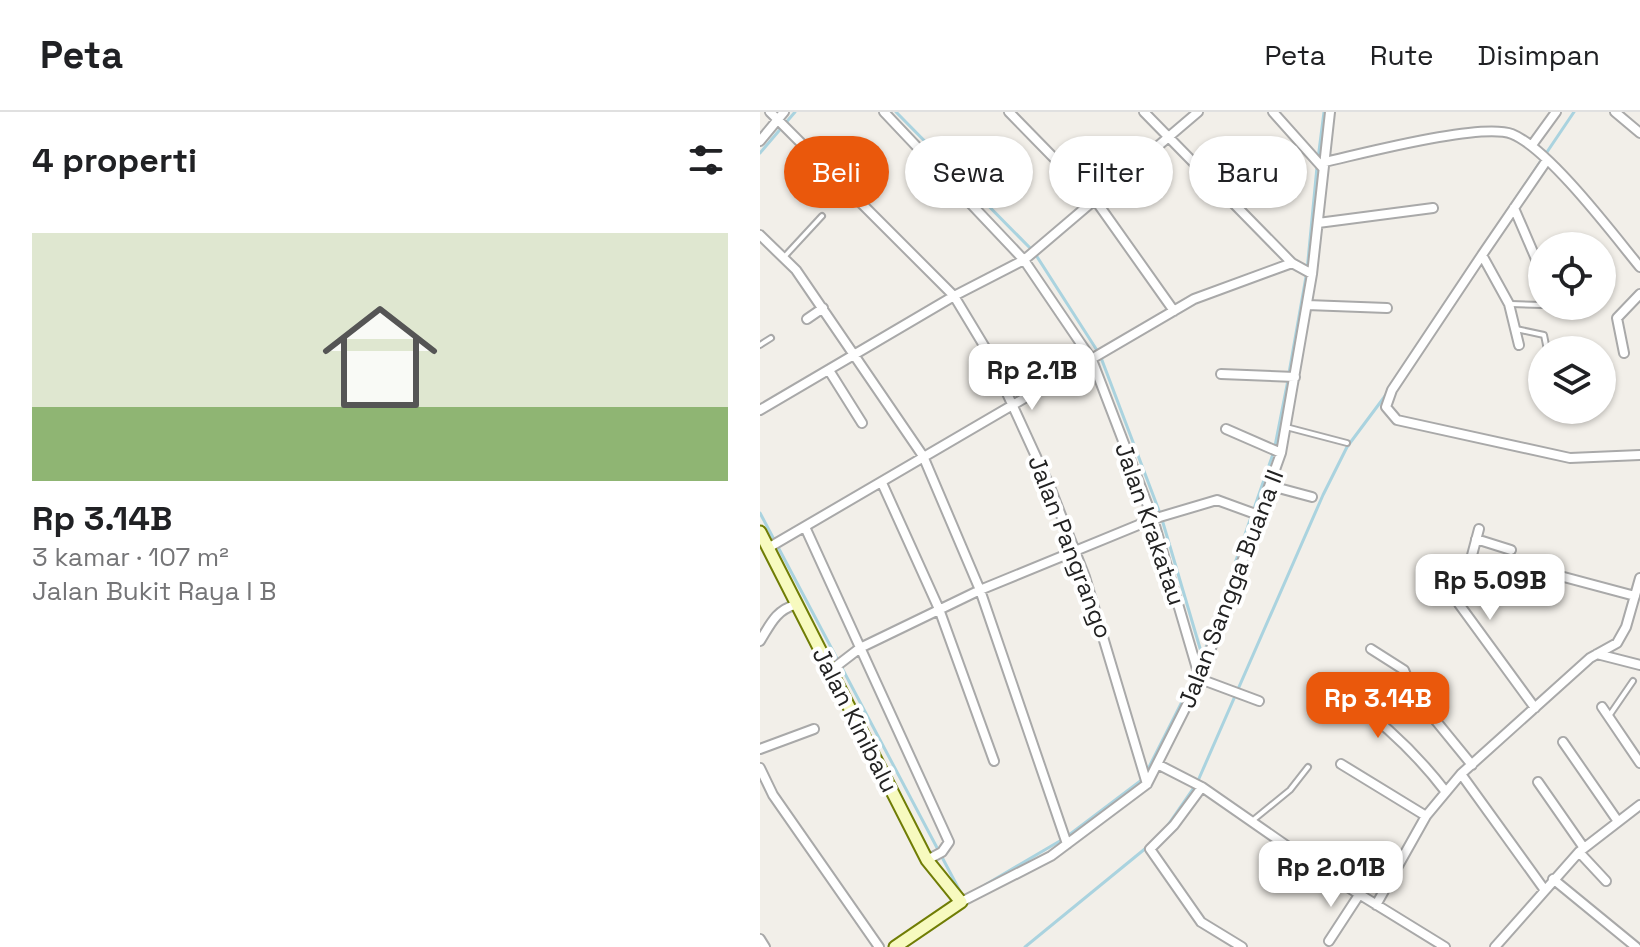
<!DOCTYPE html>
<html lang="id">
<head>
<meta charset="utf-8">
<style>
  :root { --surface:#fff; --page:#f6f6f6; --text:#202124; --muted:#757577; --line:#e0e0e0; --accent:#ea580c }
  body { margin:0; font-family:"Space Grotesk",sans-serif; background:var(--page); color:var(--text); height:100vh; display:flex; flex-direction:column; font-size:30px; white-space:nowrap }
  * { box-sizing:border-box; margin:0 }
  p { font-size:26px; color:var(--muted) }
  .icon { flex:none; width:44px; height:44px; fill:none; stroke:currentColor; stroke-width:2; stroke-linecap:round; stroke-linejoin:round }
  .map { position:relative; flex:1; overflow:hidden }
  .sheet { display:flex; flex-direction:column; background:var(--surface); width:760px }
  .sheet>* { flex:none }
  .top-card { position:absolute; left:24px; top:24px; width:736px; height:72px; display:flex; gap:16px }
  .controls { position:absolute; left:768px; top:120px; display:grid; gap:16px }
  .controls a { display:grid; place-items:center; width:88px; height:88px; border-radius:50%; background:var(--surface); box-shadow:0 2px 6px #0004; font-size:40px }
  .price { position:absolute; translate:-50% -68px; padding:0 18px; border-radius:16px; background:#fff; color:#222; font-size:26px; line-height:52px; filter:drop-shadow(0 2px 4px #0008) }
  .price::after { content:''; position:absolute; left:50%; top:48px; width:24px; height:18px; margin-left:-12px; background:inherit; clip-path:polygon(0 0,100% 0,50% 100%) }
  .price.active { background:var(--accent); color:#fff }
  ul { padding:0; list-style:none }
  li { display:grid; align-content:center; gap:16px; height:424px; padding:0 32px }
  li+li { border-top:2px solid var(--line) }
  li span { display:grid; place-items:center; height:248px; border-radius:0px; color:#555 }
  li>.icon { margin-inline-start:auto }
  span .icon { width:144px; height:144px; fill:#fffc; stroke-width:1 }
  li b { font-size:34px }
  h2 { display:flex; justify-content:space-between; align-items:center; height:96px; padding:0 32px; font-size:34px }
  .chip { padding:0 28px; border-radius:36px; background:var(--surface); box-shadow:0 2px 6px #0004; font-size:28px; line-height:72px }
  .chip.active { background:var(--accent); color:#fff }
  header { display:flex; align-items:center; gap:48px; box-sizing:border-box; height:112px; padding:0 40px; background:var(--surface); border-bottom:2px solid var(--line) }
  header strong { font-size:38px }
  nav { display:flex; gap:44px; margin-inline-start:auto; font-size:28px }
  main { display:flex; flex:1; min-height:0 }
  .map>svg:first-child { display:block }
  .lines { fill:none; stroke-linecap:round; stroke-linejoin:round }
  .stream { stroke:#aad3df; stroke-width:3 }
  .lane-casing { stroke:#a9a9a9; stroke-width:8 }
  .street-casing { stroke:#a9a9a9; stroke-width:12 }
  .secondary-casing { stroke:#707d05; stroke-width:15 }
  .lane { stroke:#fff; stroke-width:4 }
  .street { stroke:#fff; stroke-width:8 }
  .secondary { stroke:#f7fabf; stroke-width:11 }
  .labels { text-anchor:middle; stroke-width:8; stroke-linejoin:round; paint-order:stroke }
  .street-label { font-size:24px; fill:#222; stroke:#fff }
</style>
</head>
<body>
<header>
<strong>Peta</strong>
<nav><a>Peta</a><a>Rute</a><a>Disimpan</a></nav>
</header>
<main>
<section class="sheet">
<h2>4 properti<svg class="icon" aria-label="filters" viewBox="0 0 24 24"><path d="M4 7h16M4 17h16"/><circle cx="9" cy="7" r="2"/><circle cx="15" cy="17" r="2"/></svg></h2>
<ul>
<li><span style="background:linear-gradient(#dfe7d0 70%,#8fb573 0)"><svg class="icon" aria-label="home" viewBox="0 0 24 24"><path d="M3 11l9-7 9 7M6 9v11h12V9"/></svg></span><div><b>Rp 3.14B</b><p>3 kamar · 107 m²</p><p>Jalan Bukit Raya I B</p></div></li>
</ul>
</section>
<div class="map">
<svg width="880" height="835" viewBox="0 0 880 835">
  <rect width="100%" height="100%" fill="#f2efe9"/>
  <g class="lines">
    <path class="stream" d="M136,0L274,140L340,243L401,404L442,543
      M0,41L35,0
      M558,47L564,0
      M727,129L814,0
      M529,261L547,159L557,55
      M0,401L202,783
      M439,555L514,339L528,268
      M408,713L437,671L563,383L587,335L628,280
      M225,773L305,726L383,667L436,562
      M265,835L386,736"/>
    <defs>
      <path id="lane" d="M25,144L62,104
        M751,192L782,193
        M756,217L784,223L787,238
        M0,233L11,226
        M526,315L587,331
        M849,604L873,569
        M492,709L530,678L548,655"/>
      <path id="street" d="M10,0L194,184L229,242L290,375L325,465L387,672
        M124,0L264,148L332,248L393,407L440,567
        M249,0L336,89L414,199
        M384,0L532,151L552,162
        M513,0L563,56
        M855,0L880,21
        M0,29L24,0
        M772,33L796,0
        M564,50C601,42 721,10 752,22C789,37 853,122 880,155
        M754,96L782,161
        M558,111L673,96
        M0,123L36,158L163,344L220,478L307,732
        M722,143L632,278L626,295L637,308L810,346L880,343
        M547,193L627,196
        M47,207L63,196
        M759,233L749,192L722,143L787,48
        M864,241L857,206L880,182
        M70,260L102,311
        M461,262L535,265
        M0,298L194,184L264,148L438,0
        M466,317L521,341
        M122,371L179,497L234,649
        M511,374L552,385
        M45,415L189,730L182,740L167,748
        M719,417L699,492L775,596
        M716,427L751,438
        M8,436L434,187L532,151
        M759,453L875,484
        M0,529C10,513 16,498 35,493
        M611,537L644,558L654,582L712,653
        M837,542L880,553
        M70,559L100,536L220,478L393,407L457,388L501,404
        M560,566C610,599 650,633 686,680
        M440,567L499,589
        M842,595L880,651
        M803,630L857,708
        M0,637L54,617
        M581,652L666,704
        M399,653L442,675L573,766L685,835
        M0,656L13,683L119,835
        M701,662L784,777
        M778,670L824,736
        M442,675L414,713L390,737L441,810L482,835
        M819,740L846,769
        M793,767L876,835
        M201,790L291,744L387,672L440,567L521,341L552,162L570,0
        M616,793L666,704L701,662L830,546L857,531L866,515L880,466
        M0,827L5,835
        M569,829L599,783
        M735,835L819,740L880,693"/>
      <path id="secondary" d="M0,420L167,748L201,790L135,835"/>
    </defs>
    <use href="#lane" class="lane-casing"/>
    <use href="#street" class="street-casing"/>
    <use href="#secondary" class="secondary-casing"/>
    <use href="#lane" class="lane"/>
    <use href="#street" class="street"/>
    <use href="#secondary" class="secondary"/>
  </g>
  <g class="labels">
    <g class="street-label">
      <text transform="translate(390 412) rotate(71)" y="8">Jalan Krakatau</text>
      <text transform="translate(310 435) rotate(69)" y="8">Jalan Pangrango</text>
      <text transform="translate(471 477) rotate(-69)" y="8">Jalan Sangga Buana II</text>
      <text transform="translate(95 608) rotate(63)" y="8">Jalan Kinibalu</text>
    </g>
  </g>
</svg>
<div class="controls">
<a><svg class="icon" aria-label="locate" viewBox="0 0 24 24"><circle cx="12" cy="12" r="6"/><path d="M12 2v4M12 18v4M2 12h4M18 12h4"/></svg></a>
<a><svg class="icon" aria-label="layers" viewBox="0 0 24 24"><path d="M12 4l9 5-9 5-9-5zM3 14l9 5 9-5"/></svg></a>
</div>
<b class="price" style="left:272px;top:300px">Rp 2.1B</b>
<b class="price" style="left:730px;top:510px">Rp 5.09B</b>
<b class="price active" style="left:618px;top:628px">Rp 3.14B</b>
<b class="price" style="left:571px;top:797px">Rp 2.01B</b>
<div class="top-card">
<a class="chip active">Beli</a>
<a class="chip">Sewa</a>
<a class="chip">Filter</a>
<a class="chip">Baru</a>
</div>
</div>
</main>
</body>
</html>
